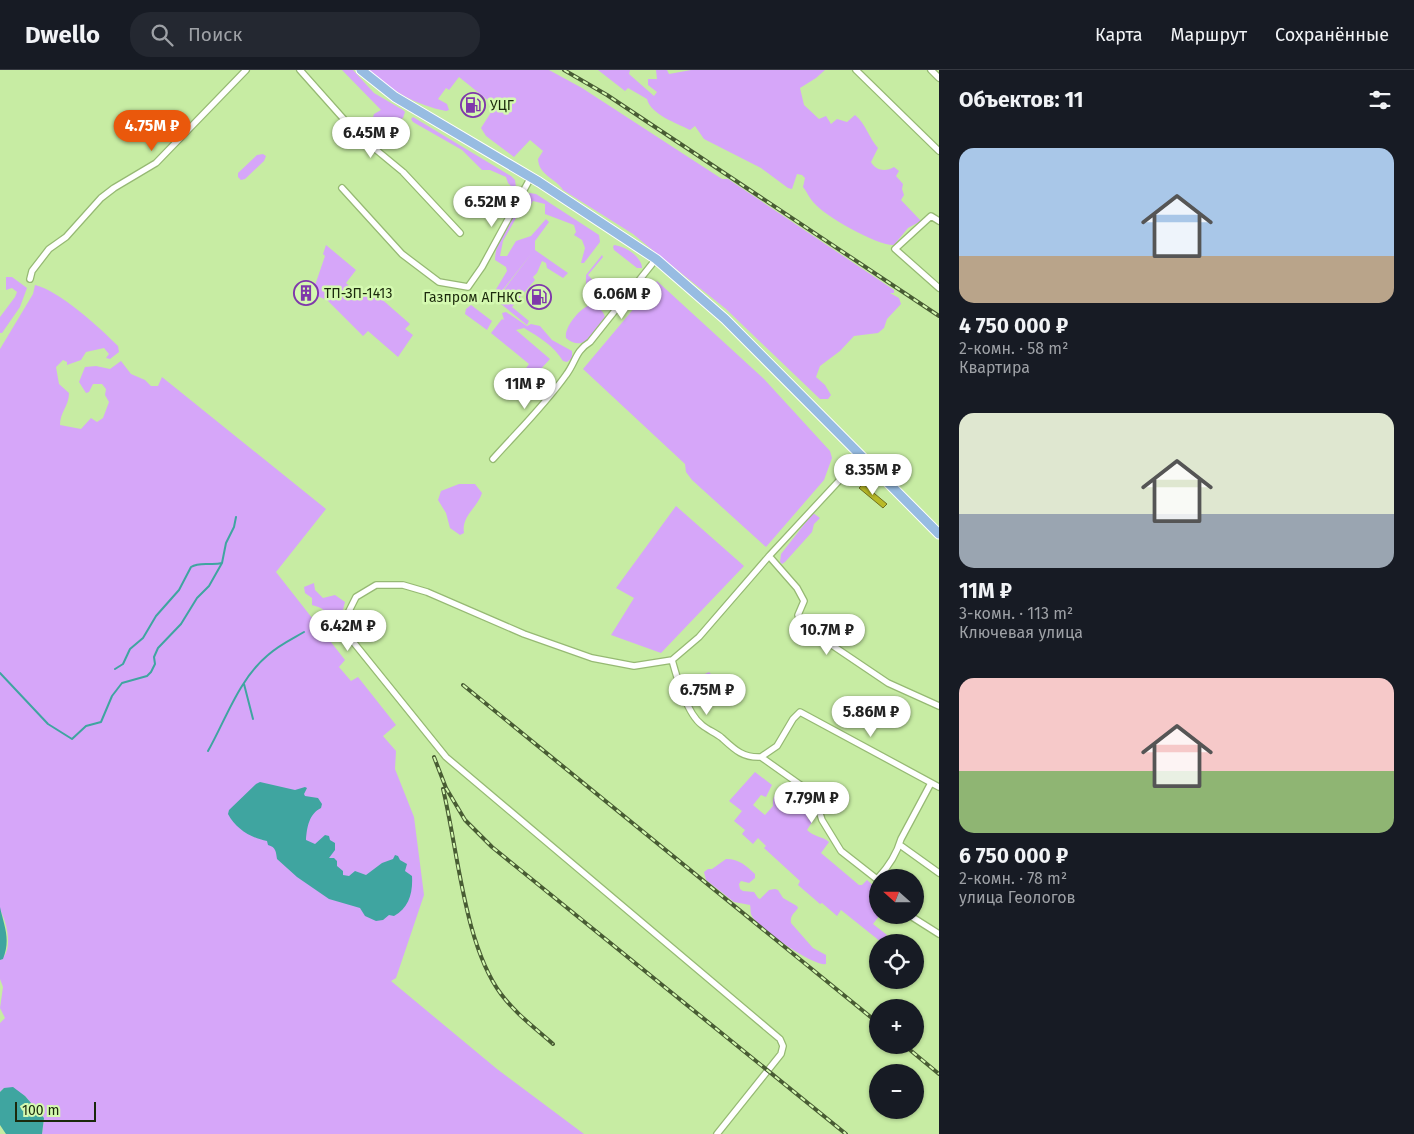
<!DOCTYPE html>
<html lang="ru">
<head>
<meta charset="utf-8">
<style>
  :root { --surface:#171b24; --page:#242831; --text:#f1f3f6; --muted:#9ea1a6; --line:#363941; --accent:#ea580c }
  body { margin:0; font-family:"Fira Sans",sans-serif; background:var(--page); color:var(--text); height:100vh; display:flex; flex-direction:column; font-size:19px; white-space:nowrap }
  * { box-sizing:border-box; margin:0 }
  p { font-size:16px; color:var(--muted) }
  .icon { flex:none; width:28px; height:28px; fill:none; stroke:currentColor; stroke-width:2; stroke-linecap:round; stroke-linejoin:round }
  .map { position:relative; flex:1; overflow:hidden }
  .details { display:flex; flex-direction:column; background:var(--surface); width:475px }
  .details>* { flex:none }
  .needle { width:32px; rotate:291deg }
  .fabs { position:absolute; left:869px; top:799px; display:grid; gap:10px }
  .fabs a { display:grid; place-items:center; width:55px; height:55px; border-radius:50%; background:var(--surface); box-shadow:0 1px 4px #0004; font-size:25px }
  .scale { position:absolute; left:15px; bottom:12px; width:81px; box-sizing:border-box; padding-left:5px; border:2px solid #1b290c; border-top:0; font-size:14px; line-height:18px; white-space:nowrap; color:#1b290c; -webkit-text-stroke:4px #d4f9b0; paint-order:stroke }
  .price { position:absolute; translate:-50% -42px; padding:0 11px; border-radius:18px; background:#fff; color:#222; font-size:16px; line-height:32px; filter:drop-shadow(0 1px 2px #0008) }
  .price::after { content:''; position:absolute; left:50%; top:30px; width:15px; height:11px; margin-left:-8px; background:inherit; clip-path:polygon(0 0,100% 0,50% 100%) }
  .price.current { background:var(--accent); color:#fff }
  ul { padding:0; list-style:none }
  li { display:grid; align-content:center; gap:10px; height:265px; padding:0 20px }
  li span { display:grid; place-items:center; height:155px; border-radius:15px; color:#555 }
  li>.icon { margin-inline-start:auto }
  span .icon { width:90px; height:90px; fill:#fffc; stroke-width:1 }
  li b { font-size:21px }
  h2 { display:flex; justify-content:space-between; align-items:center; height:60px; padding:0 20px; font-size:21px }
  header { display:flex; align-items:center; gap:30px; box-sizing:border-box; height:70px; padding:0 25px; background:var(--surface); border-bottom:1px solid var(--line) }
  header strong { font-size:24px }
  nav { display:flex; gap:28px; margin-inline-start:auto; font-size:18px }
  .search { width:350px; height:45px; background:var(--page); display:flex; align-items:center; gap:12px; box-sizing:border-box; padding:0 18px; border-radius:20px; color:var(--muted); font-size:19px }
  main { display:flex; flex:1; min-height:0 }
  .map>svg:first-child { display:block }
  .green { fill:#d6a6f9 }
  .water { fill:#3fa5a0 }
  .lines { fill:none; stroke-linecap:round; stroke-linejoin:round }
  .stream { stroke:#3fa5a0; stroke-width:2 }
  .building { fill:#b9ba27; stroke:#70701e }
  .minor-casing { stroke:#96b973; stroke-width:8 }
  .primary-casing { stroke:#fff; stroke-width:11 }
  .minor { stroke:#fff; stroke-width:5.5 }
  .primary { stroke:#97bce2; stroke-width:9 }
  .rail-casing { stroke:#485c33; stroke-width:4 }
  .rail { stroke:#d4f9b0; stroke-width:2; stroke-dasharray:5.5; stroke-linecap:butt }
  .labels { text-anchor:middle; stroke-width:5; stroke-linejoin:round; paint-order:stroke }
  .poi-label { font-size:14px; fill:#1b290c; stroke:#d4f9b0; text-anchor:start }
</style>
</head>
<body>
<header>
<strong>Dwello</strong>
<div class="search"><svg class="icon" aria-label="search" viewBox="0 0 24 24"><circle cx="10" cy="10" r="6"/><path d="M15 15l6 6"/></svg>Поиск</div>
<nav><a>Карта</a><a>Маршрут</a><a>Сохранённые</a></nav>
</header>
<main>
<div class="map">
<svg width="939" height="1064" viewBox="0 0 939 1064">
  <rect width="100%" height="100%" fill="#c7eca3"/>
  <path class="green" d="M342,0H353L374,23L403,40L405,42L403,48L396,52L369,59L374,44L381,40Z
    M369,0H549L582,18L722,109H728L894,220V223H890L899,228L901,234L887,249L884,258L878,263L854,266L840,281L820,296L816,307L825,315L831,325L828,329H820L726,239L661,187L633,164L563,120C556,108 539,106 538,89L543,81L530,70L514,87L486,66L481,58L495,36L459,7L449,20L446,18L438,29L447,34L449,40L446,41C416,35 391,21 369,0Z
    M598,0H630L629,4L654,26L657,22L648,15V9H657L656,0H667L669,4L691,0H825L816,8L800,18L804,35L819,49L826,46L831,54L837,49L847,52L855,45C866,54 869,68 878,78L871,92C876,101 886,102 894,97L899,101L896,106L903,114L902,119L904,125L901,130L921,151L908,158L894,175C877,176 825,146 814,133C810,129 807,122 803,117L805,108L802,105L797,104L792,119L788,118L761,98L704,69L695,56L690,60C677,53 651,45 647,29L628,18L625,21Z
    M413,47L511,106L515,110L516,117L513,118L508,113L506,107L490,100H482L462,80L413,52L411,49Z
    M263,84L266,86L264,91L245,109L241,110L238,107V103L257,85Z
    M530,123L536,124L599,165L600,172L584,193H581L585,178L582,170L574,165L576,162L574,155L545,144V134L533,131L530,136L524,134L525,127Z
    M517,139L520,140L519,143L503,171L500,186H507L516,171L531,166L546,149L549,152L535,171V180L568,203L563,208L547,198L546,193L542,191L537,203L533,207L535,210L512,237L529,251L527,255L496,230L532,183L497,227L492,226L507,201L506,197L495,190C495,172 508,155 517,139Z
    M326,175L356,200L346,213L361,227L369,218L410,254L405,259L413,265L398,287L368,261L363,266L327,230L312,224L325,186L323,184Z
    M614,175C625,176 642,187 642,198H637L614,180L613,177Z
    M602,185L603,187L588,205L606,224L603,228L609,233L613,229L615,231V235L612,237L586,215V205Z
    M6,207H12L27,218L20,237L2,263H0V247L15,227L17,222L12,218L6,220Z
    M657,211L764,309L830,381L832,388L824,410L766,477L692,410L686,402L685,394L583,299Z
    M35,215C60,221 99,257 118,276L119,282L110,289L106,288L109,284L104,278L86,282L81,290L67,295V292L63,290L56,297L59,314L69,323C69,336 60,342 60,355L81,359L91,348L97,352L103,348L109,332L105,325L106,319L102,314H93L89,322L86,323L79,312L85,297L96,296L110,299L121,291L131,304L145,310L151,316H158L162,307L326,439L276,502L345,590L339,597L351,611L358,607L396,655L383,666L396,681L395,699L414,747L424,825L396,908L391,911L497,999L584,1064H42L44,1048L25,1026L4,1018L0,1022V953L5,948L0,938L3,917L0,909V890C14,881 7,852 0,840V279L33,224Z
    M471,235L492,251L487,260L465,244L466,239Z
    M590,235C599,237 606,242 605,251C595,263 583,283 566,268C564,257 580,238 590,235Z
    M506,242L527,256L531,254L540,256L552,270L572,281V288L567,292L563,291C554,276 539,267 524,258L516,260L550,289L538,302L529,304L524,301L529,294L491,263L502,249L504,250L502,243Z
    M459,414H475L482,423C478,437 461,446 464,463L460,465L450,458L446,443L438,430L441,421Z
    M676,436L744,496L661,583L611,565L634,528L616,518Z
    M813,443L820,448L814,454L812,462L785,492L782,494L780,492L781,484Z
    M314,513L315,520L323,528L335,525L345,532C342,543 340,558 328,559L323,555L328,549C327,539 321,538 312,535V528L305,523L304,517Z
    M709,602L711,604L709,612L714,618L709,625L701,624L694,628L690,624C696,614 698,606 709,602Z
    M755,702L772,715L766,727L761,725L753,735L765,745L773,736C772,725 777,722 784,715L812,742L807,747L812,752L807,760C814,767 822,766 829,772L821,783L859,815H862L867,810L877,819L878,845H880L873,854L887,865L881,872L841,840L837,846L822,833L820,834L798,815L800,811L764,778L766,776L758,768L753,774L742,764L745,760L734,751L742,741L729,731Z
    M726,789C740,789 746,796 755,804V808L749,813L741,811L739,814L740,819L743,821L754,822L758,828L760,829L769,820L775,819L778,820L783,828L797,836L798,838C794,844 790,845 791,853L813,878L826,885V894C814,897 758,858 752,846C750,843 751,839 750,835L734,832L706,810L704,802L708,799H712Z"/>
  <path class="water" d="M260,712L295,720L305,717L307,718L304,724L305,726L318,728L322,734L321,738C309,744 307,757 306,770L315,774L325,765L329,766L330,770L335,773V780L329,788H334L337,791V796L343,801V805L349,806L355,801L366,805L382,793L393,789L395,785L398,786L400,790L407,794L405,801L412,806C413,823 409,838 394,846L389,845L383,850L376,851L365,846L360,838L329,829L297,807L277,789C276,782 276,777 268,775L267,771C251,768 236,759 228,744L229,740L256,714Z
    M0,837C4,856 11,869 3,889L0,890Z
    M13,1017L25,1026L44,1048L42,1064H6L0,1055V1022L4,1018Z"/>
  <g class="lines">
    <path class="stream" d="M115,599L123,594L130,579L143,568L156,546L179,520L191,497C200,491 212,496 222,493
      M0,603L48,654L72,669L86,656L101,652L112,626L122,613L147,606L151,602L155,594L154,587L158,578L181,554L197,528L209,516L222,493L226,473L234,457L236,447
      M244,614L253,649
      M208,681C226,649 239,609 268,585C279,575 292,569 304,562"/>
  </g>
  <path class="building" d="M886,387L904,405L899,409L889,402L882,392Z
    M863,414L887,434L883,438L859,418Z"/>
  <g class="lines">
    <defs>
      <path id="minor" d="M300,0L357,64L403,102L460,163
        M856,0L939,81
        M931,0L939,8
        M342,118L402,184L439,212L468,217L482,197L531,107
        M939,151L931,146L895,179L939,218
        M30,209L32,201L49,179L66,167L101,128L114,118L156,93L246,0
        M493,389C518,361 544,336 566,305C576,292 575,281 590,272L656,189
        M769,486L797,518L804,531L798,545L802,555L888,613L939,636
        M672,590C677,608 687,644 702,655C708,660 716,663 722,668C735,680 743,688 761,687L777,676L793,649L800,642L939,717
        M761,687L809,721L816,731L822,750L841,781L878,810
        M900,775L939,803
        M878,808C889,796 897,783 901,769L931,713
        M909,845L939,864
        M717,1064L781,984L783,976L780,969L446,687L346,563L345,549L356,527L376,515H403L427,522L524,564L592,588L634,596L672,590L699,567L770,485L862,386"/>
      <path id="primary" d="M361,0L395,27L539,112L656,189L725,249L939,464"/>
    </defs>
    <use href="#minor" class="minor-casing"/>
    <use href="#primary" class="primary-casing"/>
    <use href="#minor" class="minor"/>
    <use href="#primary" class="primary"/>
    <defs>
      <path id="rail" d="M564,0L607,25L939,246
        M463,615L878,953
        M434,687L446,718L465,750L492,777L846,1064
        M443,719C458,780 464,874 501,924C516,944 535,958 553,974
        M904,975L939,1004"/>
    </defs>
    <use href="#rail" class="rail-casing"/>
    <use href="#rail" class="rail"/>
  </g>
  <defs>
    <symbol id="fuel-ring" viewBox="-11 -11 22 22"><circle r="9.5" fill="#d4f9b0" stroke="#7f38ab" stroke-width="1.5"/><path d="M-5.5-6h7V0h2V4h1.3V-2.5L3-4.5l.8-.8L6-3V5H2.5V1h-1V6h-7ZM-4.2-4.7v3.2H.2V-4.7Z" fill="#7f38ab"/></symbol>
    <symbol id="building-ring" viewBox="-11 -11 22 22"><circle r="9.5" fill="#d4f9b0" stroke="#7f38ab" stroke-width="1.5"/><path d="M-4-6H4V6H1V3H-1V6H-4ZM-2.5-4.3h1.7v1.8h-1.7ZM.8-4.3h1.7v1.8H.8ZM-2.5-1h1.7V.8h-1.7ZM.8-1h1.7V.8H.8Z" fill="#7f38ab"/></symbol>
  </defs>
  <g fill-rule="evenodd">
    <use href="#fuel-ring" x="459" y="21" width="28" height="28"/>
    <use href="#building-ring" x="292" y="209" width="28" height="28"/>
    <use href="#fuel-ring" x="525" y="213" width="28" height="28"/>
  </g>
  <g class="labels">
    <g class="poi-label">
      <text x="490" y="40">УЦГ</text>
      <text x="324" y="228">ТП-ЗП-1413</text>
      <text x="522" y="232" text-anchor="end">Газпром АГНКС</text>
    </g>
  </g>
</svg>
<div class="fabs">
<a><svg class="needle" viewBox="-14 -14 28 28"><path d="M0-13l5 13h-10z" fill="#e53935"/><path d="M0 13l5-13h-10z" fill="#9ea1a6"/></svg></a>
<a><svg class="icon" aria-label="locate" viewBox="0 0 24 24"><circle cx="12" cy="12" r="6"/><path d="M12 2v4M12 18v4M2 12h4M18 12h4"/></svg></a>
<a>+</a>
<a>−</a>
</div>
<div class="scale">100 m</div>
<b class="price current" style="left:152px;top:82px">4.75M ₽</b>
<b class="price" style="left:371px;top:89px">6.45M ₽</b>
<b class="price" style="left:492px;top:158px">6.52M ₽</b>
<b class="price" style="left:622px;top:250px">6.06M ₽</b>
<b class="price" style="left:525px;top:340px">11M ₽</b>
<b class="price" style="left:873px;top:426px">8.35M ₽</b>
<b class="price" style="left:348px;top:582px">6.42M ₽</b>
<b class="price" style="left:827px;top:586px">10.7M ₽</b>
<b class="price" style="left:707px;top:646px">6.75M ₽</b>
<b class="price" style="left:871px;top:668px">5.86M ₽</b>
<b class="price" style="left:812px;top:754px">7.79M ₽</b>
</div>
<section class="details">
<h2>Объектов: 11<svg class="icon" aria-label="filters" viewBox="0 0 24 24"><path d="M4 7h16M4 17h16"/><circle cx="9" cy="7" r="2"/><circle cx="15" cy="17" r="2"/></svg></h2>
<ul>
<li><span style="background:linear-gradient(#a9c7e8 70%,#b9a48a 0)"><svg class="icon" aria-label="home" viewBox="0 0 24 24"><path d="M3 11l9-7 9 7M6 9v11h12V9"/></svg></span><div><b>4 750 000 ₽</b><p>2-комн. · 58 m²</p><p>Квартира</p></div></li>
<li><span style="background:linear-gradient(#dfe7d0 65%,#9aa5b1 0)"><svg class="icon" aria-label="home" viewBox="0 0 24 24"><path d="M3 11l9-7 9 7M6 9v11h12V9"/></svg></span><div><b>11M ₽</b><p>3-комн. · 113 m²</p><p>Ключевая улица</p></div></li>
<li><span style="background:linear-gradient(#f6c9c9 60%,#8fb573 0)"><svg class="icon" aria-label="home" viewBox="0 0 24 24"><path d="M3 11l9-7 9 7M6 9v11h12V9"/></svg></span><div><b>6 750 000 ₽</b><p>2-комн. · 78 m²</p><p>улица Геологов</p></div></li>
</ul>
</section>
</main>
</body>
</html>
